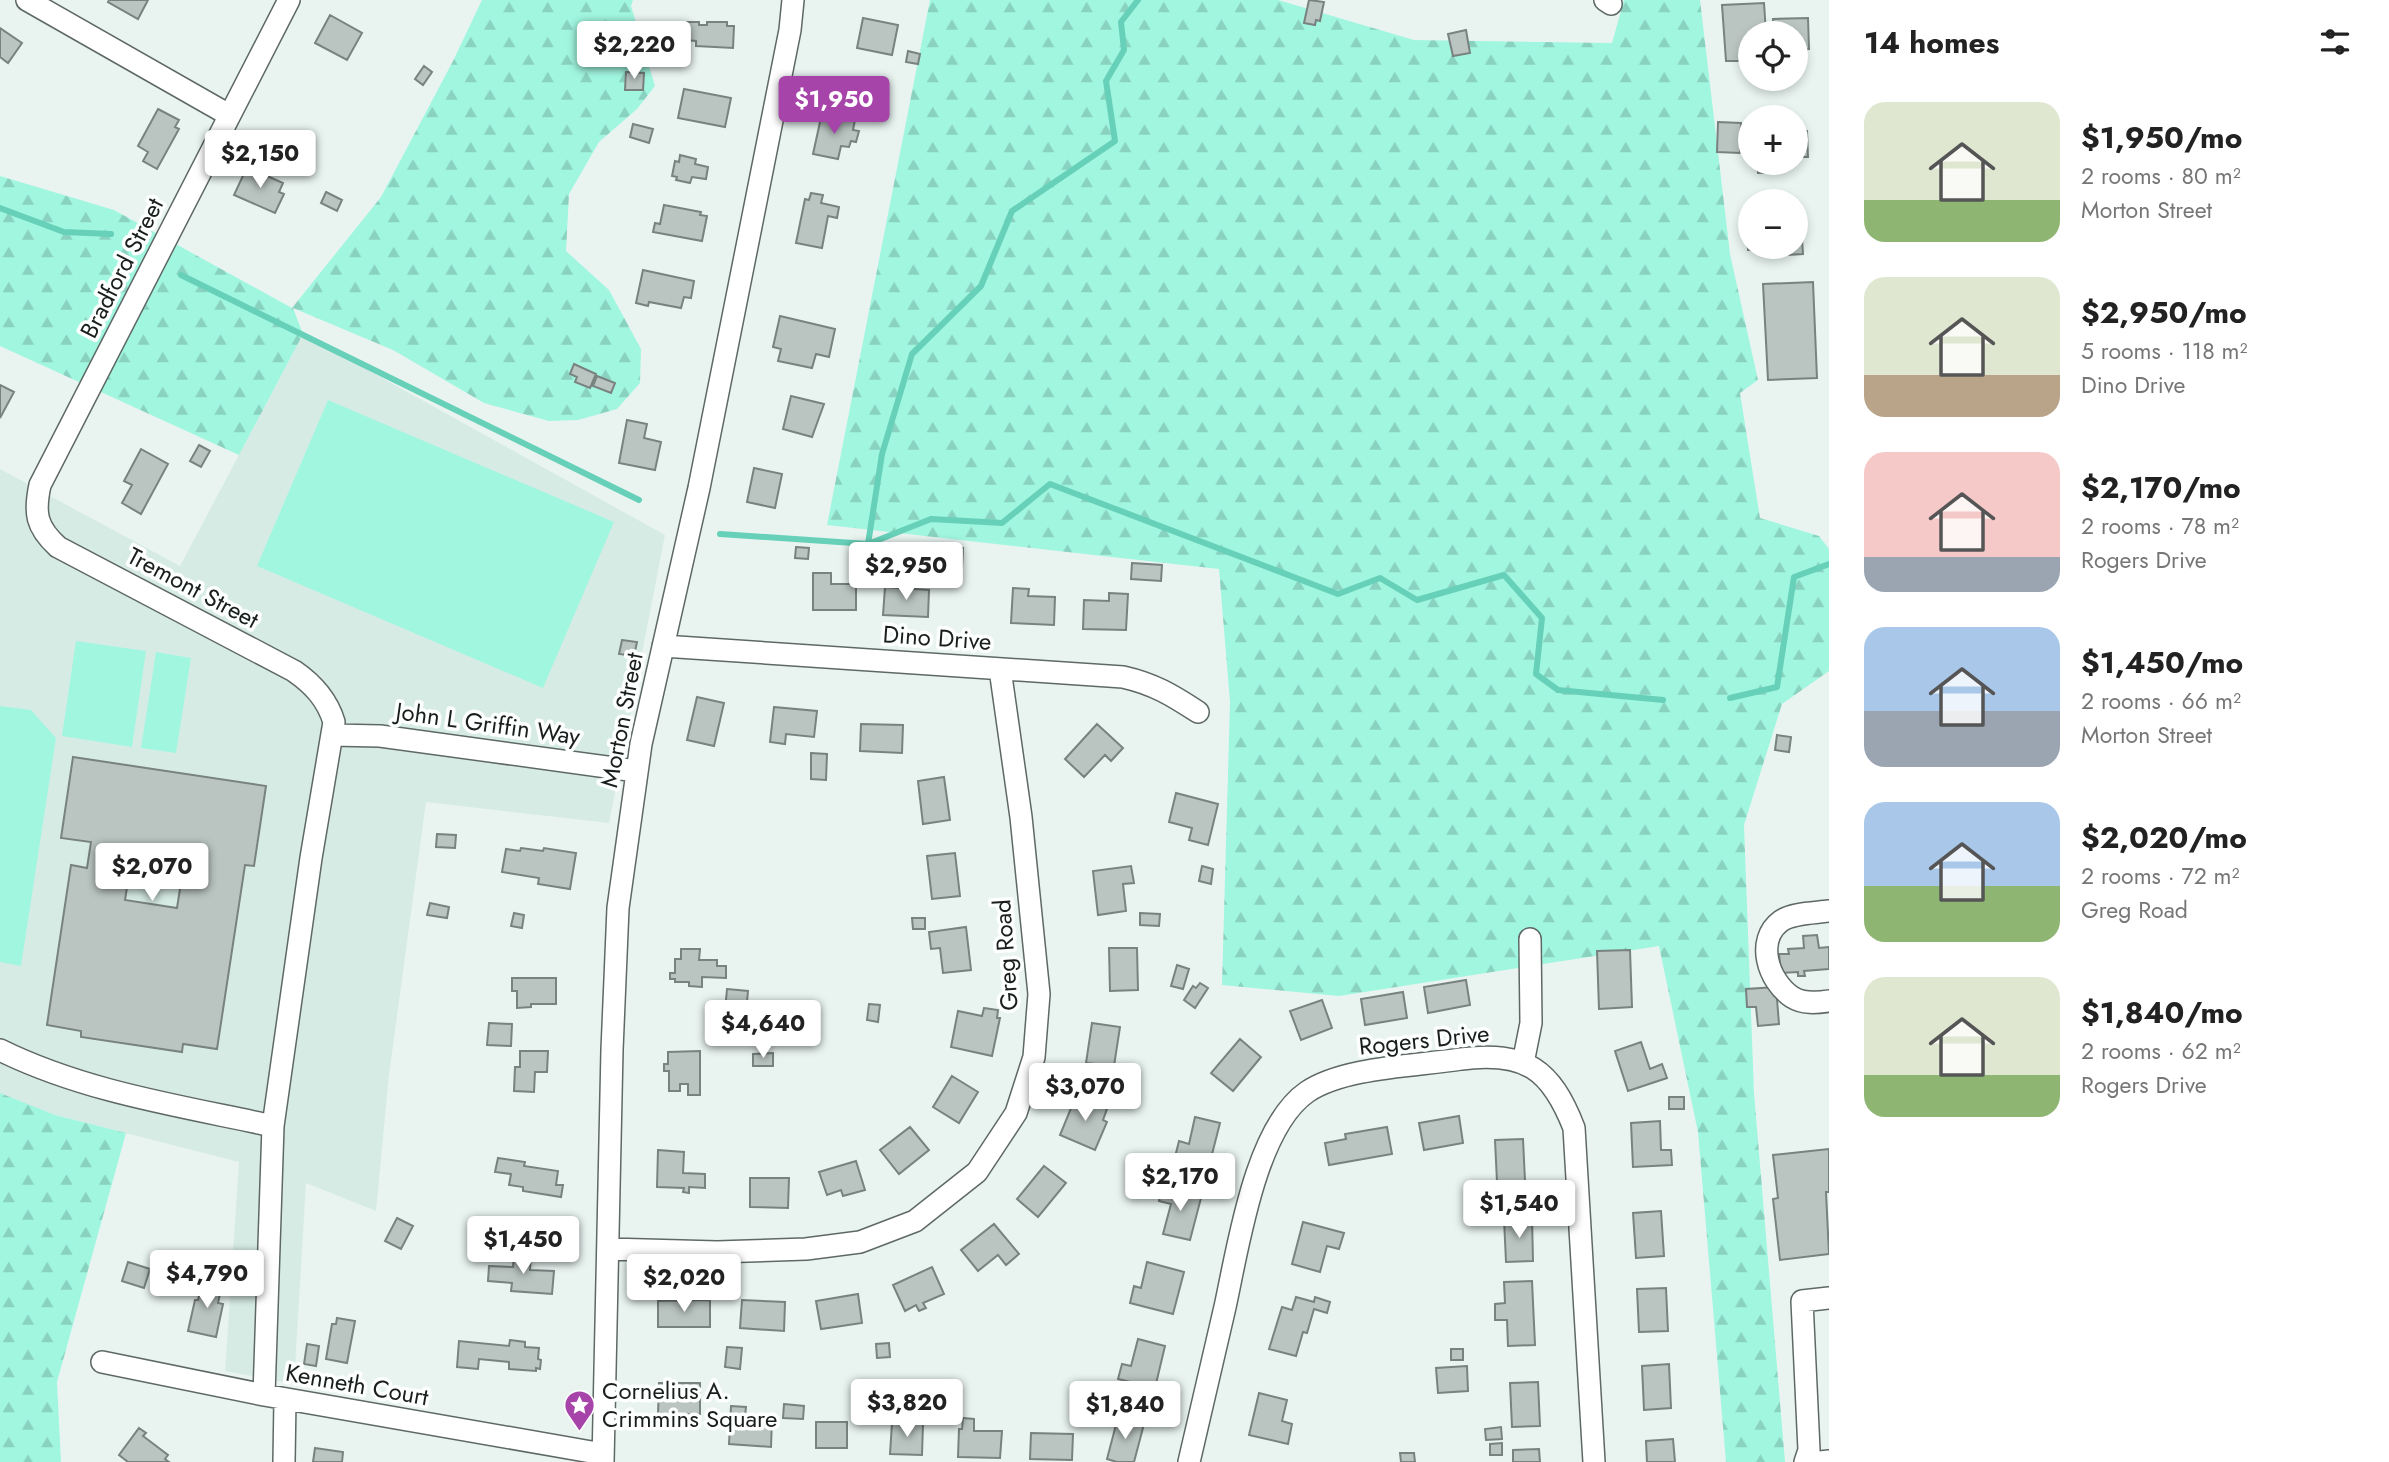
<!DOCTYPE html>
<html lang="en">
<head>
<meta charset="utf-8">
<style>
  :root { --surface:#fff; --page:#f2f2f2; --text:#222; --muted:#767676; --accent:#a644aa }
  body { margin:0; font-family:Jost,sans-serif; background:var(--page); color:var(--text); height:100vh; display:flex; flex-direction:column; font-size:26px; white-space:nowrap }
  * { box-sizing:border-box; margin:0 }
  p { font-size:23px; color:var(--muted) }
  .icon { flex:none; width:38px; height:38px; fill:none; stroke:currentColor; stroke-width:2; stroke-linecap:round; stroke-linejoin:round }
  .map { position:relative; flex:1; overflow:hidden }
  .sheet { display:flex; flex-direction:column; background:var(--surface); width:560px }
  .sheet>* { flex:none }
  .tools { position:absolute; left:1738px; top:21px; display:grid; gap:14px }
  .tools a { display:grid; place-items:center; width:70px; height:70px; border-radius:50%; background:var(--surface); box-shadow:0 4px 10px #0003; font-size:35px }
  .price { position:absolute; translate:-50% -60px; padding:0 16px; border-radius:7px; background:#fff; color:#222; font-size:23px; line-height:46px; filter:drop-shadow(0 2px 4px #0008) }
  .price::after { content:''; position:absolute; left:50%; top:42px; width:21px; height:16px; margin-left:-10px; background:inherit; clip-path:polygon(0 0,100% 0,50% 100%) }
  .price.on { background:var(--accent); color:#fff }
  ul { padding:0; list-style:none }
  li { display:flex; align-items:center; gap:21px; height:175px; padding:0 35px }
  li span { display:grid; place-items:center; flex:none; width:196px; height:140px; border-radius:21px; color:#555 }
  li>.icon { margin-inline-start:auto }
  span .icon { width:84px; height:84px; fill:#fffc; stroke-width:1 }
  li b { font-size:30px }
  h2 { display:flex; justify-content:space-between; align-items:center; height:84px; padding:0 35px; font-size:30px }
  main { display:flex; flex:1; min-height:0 }
  .map>svg:first-child { display:block }
  .built { fill:#d7ebe5 }
  .grass { fill:#a1f6e0 }
  .forest { fill:url(#forest-firs) }
  .lines { fill:none; stroke-linecap:round; stroke-linejoin:round }
  .stream { stroke:#67d0b8; stroke-width:6 }
  .building { fill:#bac5c2; stroke:#78827f; stroke-width:2; fill-rule:evenodd }
  .minor-casing { stroke:#5e6865; stroke-width:24 }
  .minor { stroke:#fff; stroke-width:21 }
  .labels { text-anchor:middle; stroke-width:7; stroke-linejoin:round; paint-order:stroke }
  .street-label { font-size:24px; fill:#191d1c; stroke:#fdfffe }
  .poi-label { font-size:24px; fill:#191d1c; stroke:#fdfffe; text-anchor:start }
</style>
</head>
<body>
<main>
<div class="map">
<svg width="1829" height="1462" viewBox="0 0 1829 1462">
  <defs>
    <pattern id="forest-firs" width="22" height="20" patternUnits="userSpaceOnUse" patternTransform="scale(1.75)"><rect width="22" height="20" fill="#a1f6e0"/><path d="M5 1l3.5 6h-7zM16 11l3.5 6h-7z" fill="#8ad2c0"/></pattern>
  </defs>
  <rect width="100%" height="100%" fill="#e9f4f1"/>
  <path class="built" d="M303,334L665,535L609,823L426,802L389,1075L376,1211L306,1183L294,1384L225,1371L239,1162L0,1101V469L180,566Z"/>
  <path class="grass" d="M328,400L614,522L543,688L257,566Z
    M76,641L146,651L132,747L62,736Z
    M156,652L191,658L176,753L141,748Z
    M0,706L31,710L56,738L21,966L0,962Z"/>
  <path class="forest" d="M482,0H633L631,6L655,86L637,109L599,142L569,194L566,251L609,290L641,349L640,383L617,409L578,420L549,421L484,403L393,350L293,308L303,334L239,455L0,346V176L114,210L292,308L381,197L453,61Z
    M930,0H1278L1414,40L1612,43L1624,0H1700L1730,254L1758,380L1740,393L1760,518L1819,536L1829,549V671L1782,704L1744,825L1754,1093L1785,1462H1726L1698,1132L1659,946L1339,996L1222,985L1230,702L1219,569L827,525Z
    M0,1093L55,1115L126,1133L57,1382L61,1462H0Z"/>
  <g class="lines">
    <path class="stream" d="M0,208L64,232L111,234
      M181,275L639,500
      M720,534L868,544L931,519L1002,523L1050,484L1338,594L1380,578L1417,600L1504,575L1542,618L1536,674L1558,690L1663,700
      M868,544L882,454L912,354L981,286L1012,211L1115,141L1106,81L1124,50L1121,22L1138,0
      M1730,698L1777,687L1794,577L1829,564"/>
  </g>
  <path class="building" d="M109,0H148L138,19L108,2Z
    M1309,0L1324,2L1320,21L1316,20L1315,25L1304,23Z
    M1764,3L1766,33H1750V61H1726L1722,5Z
    M330,15L362,33L347,60L315,43Z
    M863,18L898,25L892,55L857,48Z
    M1808,18L1809,49L1796,50V33H1774L1773,19Z
    M687,22H699V25H707V22H727V26H734L733,48L696,46V41L686,40Z
    M0,28L22,43L8,63L0,57Z
    M1466,30L1470,53L1453,56L1448,34Z
    M908,51L920,54L918,64L906,62Z
    M424,66L432,72L423,85L415,79Z
    M626,72L644,73L643,90H625Z
    M684,89L731,98L725,127L678,118Z
    M158,109L179,120L175,127L179,129L157,169L143,161L148,152L138,146Z
    M822,113L855,120L853,130L859,131L856,142L851,141L849,147L841,146L838,159L813,154Z
    M1718,122L1741,123L1740,153L1717,152Z
    M633,124L653,129L649,143L630,137Z
    M1807,131L1808,157H1796V132Z
    M680,155L696,159L695,164L708,167L706,179L692,177L690,183L676,180L677,177L672,176L675,161L679,162Z
    M1757,163H1776L1777,172L1758,173Z
    M247,167L283,183L279,192L284,194L275,213L234,195Z
    M326,192L342,200L337,211L321,203Z
    M811,193L823,195L821,203L839,207L837,218L828,216L822,248L796,243L805,199L809,200Z
    M664,205L701,212L700,215L707,216L702,241L653,232L655,223L660,224Z
    M1796,223H1801L1803,254L1787,255V248L1748,250L1747,232H1750V247H1796Z
    M643,270L694,281L691,298L684,297L681,308L649,302L648,306L636,303Z
    M1813,282L1817,378L1768,380L1763,284Z
    M780,316L835,329L829,357L816,354L812,368L778,361L781,349L773,347Z
    M574,364L596,374L590,388L575,382L577,377L570,374Z
    M597,376L615,383L611,393L593,386Z
    M0,385L14,392L0,418Z
    M791,396L824,404L812,437L783,429Z
    M627,420L647,424L644,438L661,442L655,470L619,463Z
    M199,445L210,451L201,467L190,461Z
    M141,449L168,464L141,514L122,503L132,485L124,481Z
    M754,468L782,474L775,508L747,502Z
    M796,547L809,548L808,559L795,558Z
    M939,547L963,548L962,567L938,565Z
    M1132,563L1162,565L1161,581L1131,579Z
    M813,573H831V584H856V610H813Z
    M885,587L929,590L928,617L883,615Z
    M1013,588L1029,589L1028,596L1055,597L1054,625L1011,623Z
    M1109,593L1128,594L1126,630L1083,629L1084,600L1109,601Z
    M622,640L637,642L634,656L619,654Z
    M697,697L724,703L714,746L687,740Z
    M774,707L817,711L814,737L786,734L785,744L770,742Z
    M861,724L903,725L902,753L860,751Z
    M1097,724L1123,748L1111,761L1105,755L1084,777L1065,759Z
    M1777,735L1791,737L1789,752L1775,750Z
    M811,753L827,754L826,780L811,779Z
    M73,757L266,786L254,866L245,865L217,1049L183,1044L182,1052L81,1037V1031L47,1025L71,865L87,868L91,842L61,838ZM133,849L185,857L177,908L125,900Z
    M944,777L950,820L923,824L918,781Z
    M1176,793L1218,804L1208,845L1189,840L1192,828L1169,822Z
    M437,834L456,835L455,848L436,847Z
    M521,848L543,851L544,848L576,853L570,889L538,884L539,878L502,872L506,849L520,851Z
    M955,853L960,896L932,899L927,856Z
    M1131,866L1134,883L1123,884L1126,911L1098,915L1093,871Z
    M1202,866L1213,869L1211,884L1199,881Z
    M430,903L449,907L447,918L427,915Z
    M514,913L524,915L522,928L511,926Z
    M1140,913L1160,914L1159,926L1140,925Z
    M912,918H925V929H913Z
    M966,927L971,970L943,973L940,948L931,949L929,932Z
    M1817,935L1819,948L1829,947V969L1804,971L1805,976H1798V972L1781,973L1779,954H1789L1788,949L1804,948L1803,936Z
    M1109,948H1137L1138,990L1110,991Z
    M681,949H700L699,960H717V966H726V978L702,977V987L689,986V982H675V979H670V973H675V959H681Z
    M1630,950L1632,1007L1599,1009L1597,951Z
    M1177,965L1189,969L1183,989L1171,986Z
    M512,978H556V1004H531V1007L517,1008V991H512Z
    M1466,980L1470,1005L1428,1013L1424,987Z
    M1200,983L1208,988L1195,1008L1184,1000L1193,986L1196,988Z
    M1776,987L1779,1024L1758,1026L1756,1007H1747L1746,989Z
    M727,989L748,991L745,1024L724,1022Z
    M1403,992L1407,1018L1365,1025L1361,999Z
    M1322,1000L1332,1028L1301,1040L1290,1011Z
    M869,1004L880,1005L878,1022L867,1020Z
    M984,1008L998,1010L997,1018H1000L992,1056L951,1047L958,1011L982,1016Z
    M489,1023L512,1024L511,1046L487,1045Z
    M1092,1023L1120,1027L1114,1066L1086,1063Z
    M1240,1039L1261,1057L1233,1091L1211,1073Z
    M1641,1042L1650,1069L1662,1064L1667,1078L1628,1091L1615,1051Z
    M520,1051H548L547,1072H535L534,1092L514,1091L515,1067H520Z
    M700,1051V1095H688V1084H680V1091H669V1071H664V1064H668V1052Z
    M773,1053V1066H753V1054Z
    M952,1076L978,1092L959,1123L933,1107Z
    M1076,1096L1107,1109L1103,1120L1107,1122L1095,1150L1060,1135Z
    M1669,1097H1684V1109H1669Z
    M1459,1116L1463,1143L1424,1150L1419,1123Z
    M1195,1117L1220,1123L1209,1166L1175,1157L1179,1141L1189,1144Z
    M1660,1121L1661,1150H1671L1672,1165L1633,1167L1631,1123Z
    M910,1127L929,1150L899,1174L880,1150Z
    M1387,1127L1392,1154L1329,1165L1325,1143L1346,1139L1345,1134Z
    M1523,1139L1525,1181L1497,1182L1495,1140Z
    M1829,1149V1192H1826L1829,1254L1780,1260L1773,1199L1778,1198L1773,1155Z
    M658,1150L684,1152L683,1173L705,1174V1188L689,1187V1193L683,1192L684,1188L657,1187Z
    M498,1158L525,1162L524,1166L558,1171L556,1185H563L561,1197L523,1191V1187L509,1185L511,1174L495,1172Z
    M856,1161L865,1190L843,1196L841,1190L827,1195L819,1172Z
    M1044,1166L1066,1183L1038,1217L1017,1199Z
    M750,1178H789L788,1208L750,1207Z
    M1162,1188L1201,1198L1190,1240L1163,1234L1171,1204L1159,1201Z
    M1661,1211L1664,1256L1636,1258L1633,1213Z
    M397,1218L413,1226L401,1249L385,1241Z
    M1532,1218L1533,1261L1506,1262L1504,1219Z
    M1303,1222L1344,1233L1339,1249L1327,1246L1320,1272L1292,1264Z
    M994,1224L1019,1254L1006,1265L998,1255L978,1271L961,1250Z
    M514,1254L531,1255L530,1270L554,1271L552,1294L511,1291L512,1283L488,1281L489,1266L513,1267Z
    M128,1262L150,1269L144,1288L122,1281Z
    M1147,1262L1184,1272L1173,1314L1130,1303L1134,1286L1141,1288Z
    M932,1267L944,1294L923,1303L926,1308L919,1311L916,1305L905,1311L893,1285Z
    M203,1280L222,1284L218,1303L223,1304L216,1337L188,1331L195,1300H198Z
    M1532,1281L1535,1345L1508,1346L1507,1320H1495V1304L1505,1303L1504,1282Z
    M1666,1288L1668,1331L1639,1332L1637,1289Z
    M858,1294L862,1323L821,1329L816,1301Z
    M1296,1297L1314,1302L1315,1297L1330,1302L1327,1313L1314,1309L1307,1333L1303,1332L1296,1356L1269,1349L1282,1307L1292,1310Z
    M710,1300V1327H658V1301Z
    M742,1300L785,1302L784,1331L740,1328Z
    M337,1318L355,1321L347,1363L326,1359L332,1324H336Z
    M1138,1339L1165,1346L1155,1388L1118,1379L1122,1364L1131,1366Z
    M510,1340L525,1342V1347L539,1348L538,1359L541,1360L540,1369L536,1368V1371L509,1369V1362L479,1359L478,1369L457,1367L459,1341L509,1346Z
    M889,1343L890,1357L877,1358L876,1344Z
    M307,1344L319,1346L316,1366L304,1364Z
    M727,1347L742,1348L740,1369L725,1367Z
    M1451,1349H1463V1360H1451Z
    M1669,1364L1671,1408L1644,1410L1642,1366Z
    M1467,1366L1468,1391L1438,1393L1436,1368Z
    M1538,1382L1540,1426L1512,1427L1510,1383Z
    M659,1383H700V1414L658,1415Z
    M1259,1393L1287,1400L1282,1421L1292,1424L1288,1444L1249,1435Z
    M784,1404L804,1406L803,1419L783,1418Z
    M731,1406L746,1407L745,1416L772,1418L771,1447L729,1444Z
    M1118,1417L1144,1424L1134,1462H1117L1107,1459Z
    M963,1418L974,1419V1431H1002L1000,1458L958,1457L959,1429H962Z
    M816,1422H847V1448H816Z
    M892,1423L923,1424L922,1455L890,1454Z
    M1501,1427L1502,1439L1486,1440L1485,1429Z
    M139,1428L146,1433L143,1436L168,1455L165,1459L169,1462H128L119,1455Z
    M1031,1433L1073,1434L1072,1460L1030,1459Z
    M1673,1439L1675,1462H1647L1646,1441Z
    M1502,1443V1455H1490V1444Z
    M315,1448L343,1452L342,1462H313Z
    M1539,1449L1540,1462H1513V1450Z
    M1400,1453H1414L1415,1462H1401Z"/>
  <g class="lines">
    <defs>
      <path id="minor" d="M27,0L229,115
        M1605,0L1611,4
        M663,646L1123,677C1154,684 1172,695 1198,712
        M332,735L380,736L636,771
        M1829,911C1815,913 1792,913 1781,921C1755,940 1768,981 1792,997C1803,1004 1816,1003 1829,1001
        M0,1050C85,1092 181,1106 273,1126
        M1523,1063L1531,1023L1530,939
        M609,1249L717,1252L806,1249L860,1242L915,1221L977,1172L1016,1113L1034,1057L1039,994L1021,817L1000,669
        M102,1362L264,1395L603,1454
        M264,1395L273,1126L311,858L334,722C327,699 313,684 294,671L58,547C36,527 34,513 40,485L289,0
        M284,1462L285,1399
        M603,1462L612,1050L618,908L641,744L699,488L790,30L793,0
        M1189,1462C1201,1410 1213,1358 1225,1307C1238,1248 1255,1128 1307,1092C1344,1067 1416,1066 1461,1059C1526,1051 1551,1069 1574,1128L1594,1462
        M1805,1462L1809,1450L1802,1301L1829,1298
        M1820,1462L1829,1461"/>
    </defs>
    <use href="#minor" class="minor-casing"/>
    <use href="#minor" class="minor"/>
  </g>
  <defs>
    <symbol id="sight-pin" viewBox="-11 -11 22 30"><path d="M0 17L-7.5 6A9.5 9.5 0 1 1 7.5 6Z" fill="#a644aa" stroke="#fdfffe"/><path d="M0-6L1.8-2.2L6-1.7L2.9 1.2L3.7 5.4L0 3.3L-3.7 5.4L-2.9 1.2L-6-1.7L-1.8-2.2Z" fill="#fff"/></symbol>
  </defs>
  <g fill-rule="evenodd">
    <use href="#sight-pin" x="562" y="1388" width="35" height="47"/>
  </g>
  <g class="labels">
    <g class="street-label">
      <text transform="translate(122 268) rotate(-63)" y="8">Bradford Street</text>
      <text transform="translate(193 588) rotate(28)" y="8">Tremont Street</text>
      <text transform="translate(937 638) rotate(4)" y="8">Dino Drive</text>
      <text transform="translate(622 720) rotate(-79)" y="8">Morton Street</text>
      <text transform="translate(488 724) rotate(8)" y="8">John L Griffin Way</text>
      <text transform="translate(1006 955) rotate(-94)" y="8">Greg Road</text>
      <text transform="translate(1424 1040) rotate(-6)" y="8">Rogers Drive</text>
      <text transform="translate(357 1385) rotate(10)" y="8">Kenneth Court</text>
    </g>
    <g class="poi-label">
      <text x="602" y="1399">Cornelius A.<tspan x="602" dy="28">Crimmins Square</tspan></text>
    </g>
  </g>
</svg>
<div class="tools">
<a><svg class="icon" aria-label="locate" viewBox="0 0 24 24"><circle cx="12" cy="12" r="6"/><path d="M12 2v4M12 18v4M2 12h4M18 12h4"/></svg></a>
<a>+</a>
<a>−</a>
</div>
<b class="price" style="left:634px;top:81px">$2,220</b>
<b class="price on" style="left:834px;top:136px">$1,950</b>
<b class="price" style="left:260px;top:190px">$2,150</b>
<b class="price" style="left:906px;top:602px">$2,950</b>
<b class="price" style="left:152px;top:903px">$2,070</b>
<b class="price" style="left:763px;top:1060px">$4,640</b>
<b class="price" style="left:1085px;top:1123px">$3,070</b>
<b class="price" style="left:1180px;top:1213px">$2,170</b>
<b class="price" style="left:1519px;top:1240px">$1,540</b>
<b class="price" style="left:523px;top:1276px">$1,450</b>
<b class="price" style="left:207px;top:1310px">$4,790</b>
<b class="price" style="left:684px;top:1314px">$2,020</b>
<b class="price" style="left:907px;top:1439px">$3,820</b>
<b class="price" style="left:1125px;top:1441px">$1,840</b>
</div>
<section class="sheet">
<h2>14 homes<svg class="icon" aria-label="filters" viewBox="0 0 24 24"><path d="M4 7h16M4 17h16"/><circle cx="9" cy="7" r="2"/><circle cx="15" cy="17" r="2"/></svg></h2>
<ul>
<li><span style="background:linear-gradient(#dfe7d0 70%,#8fb573 0)"><svg class="icon" aria-label="home" viewBox="0 0 24 24"><path d="M3 11l9-7 9 7M6 9v11h12V9"/></svg></span><div><b>$1,950/mo</b><p>2 rooms · 80 m²</p><p>Morton Street</p></div></li>
<li><span style="background:linear-gradient(#dfe7d0 70%,#b9a48a 0)"><svg class="icon" aria-label="home" viewBox="0 0 24 24"><path d="M3 11l9-7 9 7M6 9v11h12V9"/></svg></span><div><b>$2,950/mo</b><p>5 rooms · 118 m²</p><p>Dino Drive</p></div></li>
<li><span style="background:linear-gradient(#f6c9c9 75%,#9aa5b1 0)"><svg class="icon" aria-label="home" viewBox="0 0 24 24"><path d="M3 11l9-7 9 7M6 9v11h12V9"/></svg></span><div><b>$2,170/mo</b><p>2 rooms · 78 m²</p><p>Rogers Drive</p></div></li>
<li><span style="background:linear-gradient(#a9c7e8 60%,#9aa5b1 0)"><svg class="icon" aria-label="home" viewBox="0 0 24 24"><path d="M3 11l9-7 9 7M6 9v11h12V9"/></svg></span><div><b>$1,450/mo</b><p>2 rooms · 66 m²</p><p>Morton Street</p></div></li>
<li><span style="background:linear-gradient(#a9c7e8 60%,#8fb573 0)"><svg class="icon" aria-label="home" viewBox="0 0 24 24"><path d="M3 11l9-7 9 7M6 9v11h12V9"/></svg></span><div><b>$2,020/mo</b><p>2 rooms · 72 m²</p><p>Greg Road</p></div></li>
<li><span style="background:linear-gradient(#dfe7d0 70%,#8fb573 0)"><svg class="icon" aria-label="home" viewBox="0 0 24 24"><path d="M3 11l9-7 9 7M6 9v11h12V9"/></svg></span><div><b>$1,840/mo</b><p>2 rooms · 62 m²</p><p>Rogers Drive</p></div></li>
</ul>
</section>
</main>
</body>
</html>
